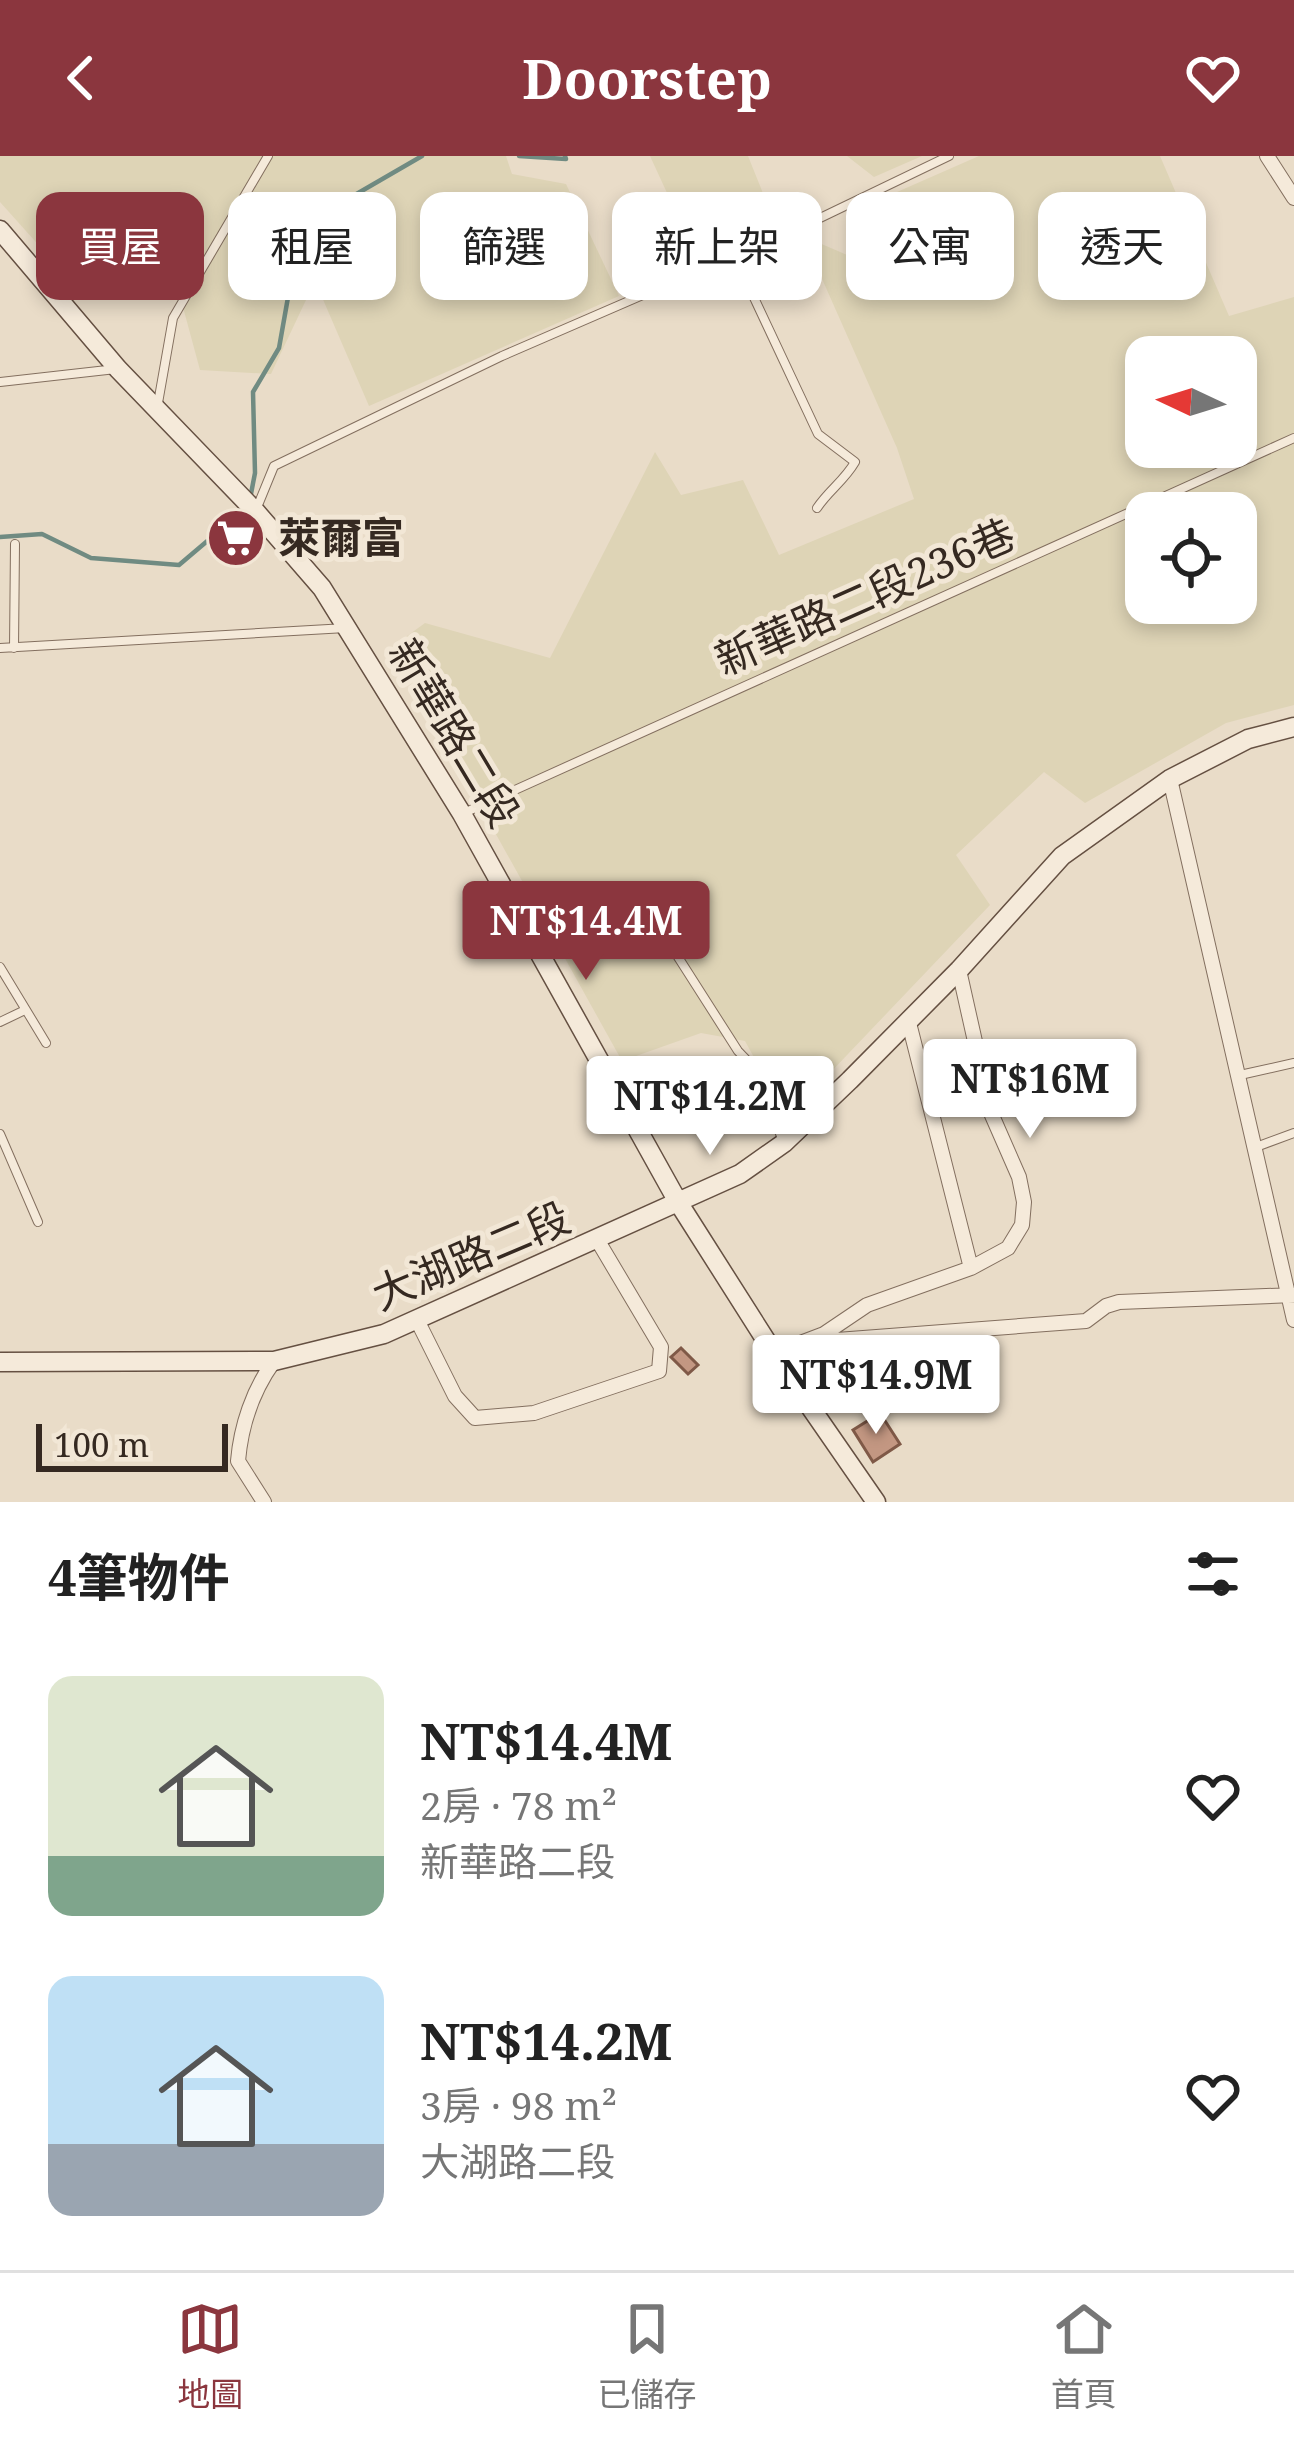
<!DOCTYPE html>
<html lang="zh-TW">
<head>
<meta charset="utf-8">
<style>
  :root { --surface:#fff; --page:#f2f2f2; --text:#222; --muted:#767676; --line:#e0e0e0; --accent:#8b363e }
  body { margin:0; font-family:"Noto Serif","Noto Sans TC",serif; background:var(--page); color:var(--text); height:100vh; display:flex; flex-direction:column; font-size:45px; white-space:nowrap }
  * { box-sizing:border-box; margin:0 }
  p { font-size:39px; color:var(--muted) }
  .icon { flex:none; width:66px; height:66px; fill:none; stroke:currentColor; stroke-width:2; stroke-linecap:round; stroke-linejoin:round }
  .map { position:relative; height:1346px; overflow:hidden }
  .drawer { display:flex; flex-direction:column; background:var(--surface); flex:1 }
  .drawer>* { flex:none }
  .top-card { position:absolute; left:36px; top:36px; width:1224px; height:108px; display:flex; gap:24px }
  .needle { width:78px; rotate:274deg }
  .tools { position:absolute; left:1125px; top:180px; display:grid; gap:24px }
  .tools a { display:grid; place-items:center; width:132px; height:132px; border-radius:24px; background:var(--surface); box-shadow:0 6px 18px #0003; font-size:60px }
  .scale { position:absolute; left:36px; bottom:30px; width:192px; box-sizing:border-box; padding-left:12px; border:6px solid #352921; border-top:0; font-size:33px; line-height:42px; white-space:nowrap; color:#352921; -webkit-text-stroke:9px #f2e7d6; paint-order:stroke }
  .price { position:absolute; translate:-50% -102px; padding:0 27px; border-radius:12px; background:#fff; color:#222; font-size:39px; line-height:78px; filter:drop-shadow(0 3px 6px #0008) }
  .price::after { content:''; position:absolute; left:50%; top:72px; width:36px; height:27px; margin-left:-18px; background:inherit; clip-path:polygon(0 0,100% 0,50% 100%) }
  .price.selected { background:var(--accent); color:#fff }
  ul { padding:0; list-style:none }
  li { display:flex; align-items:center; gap:36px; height:300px; padding:0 48px }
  li span { display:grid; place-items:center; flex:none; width:336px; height:240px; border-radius:24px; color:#555 }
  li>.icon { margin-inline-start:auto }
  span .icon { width:144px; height:144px; fill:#fffc; stroke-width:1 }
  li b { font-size:51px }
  h2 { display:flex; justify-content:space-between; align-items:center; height:144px; padding:0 48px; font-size:51px }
  .chip { padding:0 42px; border-radius:24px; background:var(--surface); box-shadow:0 6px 18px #0003; font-size:42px; line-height:108px }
  .chip.selected { background:var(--accent); color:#fff }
  header { display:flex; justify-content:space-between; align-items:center; height:156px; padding:0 48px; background:var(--accent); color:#fff; font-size:54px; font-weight:700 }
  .tab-bar { display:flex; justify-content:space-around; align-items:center; height:168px; border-top:3px solid var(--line); background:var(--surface); font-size:33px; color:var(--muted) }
  .tab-bar a { display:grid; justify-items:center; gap:6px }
  .tab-bar .selected { color:var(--accent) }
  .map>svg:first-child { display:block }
  .farmland { fill:#ded4b6; fill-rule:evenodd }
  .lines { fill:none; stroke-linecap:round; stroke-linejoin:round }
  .stream { stroke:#708b82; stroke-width:4.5 }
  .building { fill:#c39782; stroke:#7f5947; stroke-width:3 }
  .lane-casing { stroke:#836f5f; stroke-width:10 }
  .street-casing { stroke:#836f5f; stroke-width:16 }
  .secondary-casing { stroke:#655042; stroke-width:21 }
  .lane { stroke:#f5eada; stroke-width:8 }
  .street { stroke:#f5eada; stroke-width:14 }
  .secondary { stroke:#f5eada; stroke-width:18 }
  .labels { text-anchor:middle; stroke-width:10; stroke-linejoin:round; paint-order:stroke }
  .poi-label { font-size:42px; font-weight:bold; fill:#352921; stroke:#f2e7d6; text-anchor:start }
  .street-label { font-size:42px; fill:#352921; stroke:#f2e7d6 }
</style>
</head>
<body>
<header><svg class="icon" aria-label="back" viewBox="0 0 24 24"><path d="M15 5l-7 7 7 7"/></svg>Doorstep<svg class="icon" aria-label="heart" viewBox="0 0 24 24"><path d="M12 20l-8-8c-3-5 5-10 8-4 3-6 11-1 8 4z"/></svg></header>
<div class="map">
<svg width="1294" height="1346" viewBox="0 0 1294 1346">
  <rect width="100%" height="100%" fill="#e9dcc8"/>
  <path class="farmland" d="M0,0H506L512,18L566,28L619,140L369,250L315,125L271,218L200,214L177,129L133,119L86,142L0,46Z
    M650,0H748L775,67L697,102Z
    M847,0H922L874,21Z
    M979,0H1160L1229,160L1294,141V549L1226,567L1085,647L1044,616L956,699L990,749L787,962L745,885L701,877L622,905L392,491L425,467L550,502L655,296L681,339L743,324L779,399L914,343L897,292L803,80L875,111L935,67L897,36ZM1146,201H1236V291H1146ZM1146,357H1236V447H1146Z"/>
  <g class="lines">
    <path class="stream" d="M519,0L566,3L565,0
      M250,343L255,317L253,236L279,192L295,102L353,40L422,0
      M0,381L42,378L91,402L179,409L245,353"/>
  </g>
  <path class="building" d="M681,1192L698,1209L688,1218L671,1201Z
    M880,1257L900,1288L873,1306L853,1274Z"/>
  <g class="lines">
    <defs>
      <path id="lane" d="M734,99L818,278L855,306C844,325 829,334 817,352
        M0,226L116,213
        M158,247L173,162L268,0
        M256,354L274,310L502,200L818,63L949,0
        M0,492L346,472
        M14,492L15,388
        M464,657L1294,282
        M664,779L738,895L764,922L765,936L783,986
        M0,811L46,887
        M0,866L25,854
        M1240,919L1294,907
        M0,978L38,1066
        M1256,991L1294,977"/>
      <path id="street" d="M1267,0L1294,42
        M1170,623L1294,1164
        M908,863L971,1112
        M417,1164L455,1240L475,1262L534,1257L659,1215L661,1191L598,1085
        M824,1178L837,1184L1086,1165L1106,1150L1119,1146L1294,1139
        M774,1197L824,1178L867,1149L971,1112L1008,1092L1022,1069L1024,1046L1019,1021L991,957L959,814
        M264,1346L238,1305C241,1270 253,1234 274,1205"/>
      <path id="secondary" d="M0,74L118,213L256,356L322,432L462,658L678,1046L786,1216L876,1346
        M0,1206L274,1205L384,1178L740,1018L784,987L850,924L959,814L1062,700L1170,623L1248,583L1294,571"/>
    </defs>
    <use href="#lane" class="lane-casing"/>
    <use href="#street" class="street-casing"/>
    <use href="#secondary" class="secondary-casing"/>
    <use href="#lane" class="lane"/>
    <use href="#street" class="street"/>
    <use href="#secondary" class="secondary"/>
  </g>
  <defs>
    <symbol id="supermarket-disc" viewBox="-11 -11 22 22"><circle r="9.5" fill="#8b363e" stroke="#f2e7d6"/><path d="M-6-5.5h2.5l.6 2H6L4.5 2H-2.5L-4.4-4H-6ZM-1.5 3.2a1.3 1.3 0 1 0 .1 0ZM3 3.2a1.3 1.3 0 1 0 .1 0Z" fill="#fff"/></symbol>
  </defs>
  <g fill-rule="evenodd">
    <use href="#supermarket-disc" x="203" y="349" width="66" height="66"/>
  </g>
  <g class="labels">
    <g class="poi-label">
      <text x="278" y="397">萊爾富</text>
    </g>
    <g class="street-label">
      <text transform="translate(865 441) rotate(-24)" y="15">新華路二段236巷</text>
      <text transform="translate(454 577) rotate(59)" y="15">新華路二段</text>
      <text transform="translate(471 1100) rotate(-23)" y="15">大湖路二段</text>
    </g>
  </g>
</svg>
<div class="tools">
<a><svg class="needle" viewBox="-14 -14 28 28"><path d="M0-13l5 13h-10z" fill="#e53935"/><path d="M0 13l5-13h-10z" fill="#767676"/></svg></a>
<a><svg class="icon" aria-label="locate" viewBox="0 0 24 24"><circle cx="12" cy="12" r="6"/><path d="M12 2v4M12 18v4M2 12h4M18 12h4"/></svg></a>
</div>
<div class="scale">100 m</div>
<b class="price selected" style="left:586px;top:827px">NT$14.4M</b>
<b class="price" style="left:1030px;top:985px">NT$16M</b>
<b class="price" style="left:710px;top:1002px">NT$14.2M</b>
<b class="price" style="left:876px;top:1281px">NT$14.9M</b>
<div class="top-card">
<a class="chip selected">買屋</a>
<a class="chip">租屋</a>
<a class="chip">篩選</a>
<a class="chip">新上架</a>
<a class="chip">公寓</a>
<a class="chip">透天</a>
</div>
</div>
<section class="drawer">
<h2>4筆物件<svg class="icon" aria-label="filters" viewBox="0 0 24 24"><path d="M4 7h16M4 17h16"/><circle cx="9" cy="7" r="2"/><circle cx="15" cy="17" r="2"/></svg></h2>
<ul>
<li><span style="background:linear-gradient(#dfe7d0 75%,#7fa58c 0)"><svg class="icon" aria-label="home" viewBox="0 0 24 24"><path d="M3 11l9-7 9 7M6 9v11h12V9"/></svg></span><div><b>NT$14.4M</b><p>2房 · 78 m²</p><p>新華路二段</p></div><svg class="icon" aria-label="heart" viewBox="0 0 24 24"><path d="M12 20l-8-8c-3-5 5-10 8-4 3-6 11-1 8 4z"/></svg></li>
<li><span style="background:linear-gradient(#bfe0f5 70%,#9aa5b1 0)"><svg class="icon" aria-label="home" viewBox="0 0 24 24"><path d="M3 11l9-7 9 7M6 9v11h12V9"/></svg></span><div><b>NT$14.2M</b><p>3房 · 98 m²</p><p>大湖路二段</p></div><svg class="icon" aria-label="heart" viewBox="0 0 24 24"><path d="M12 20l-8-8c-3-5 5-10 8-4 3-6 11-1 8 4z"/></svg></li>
</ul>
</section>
<nav class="tab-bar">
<a class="selected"><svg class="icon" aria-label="map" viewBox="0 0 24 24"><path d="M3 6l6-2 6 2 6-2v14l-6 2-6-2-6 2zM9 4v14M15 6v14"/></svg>地圖</a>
<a><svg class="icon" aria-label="saved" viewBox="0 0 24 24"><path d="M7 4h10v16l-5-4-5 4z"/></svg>已儲存</a>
<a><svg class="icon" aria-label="home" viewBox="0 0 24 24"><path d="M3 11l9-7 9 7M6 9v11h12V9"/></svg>首頁</a>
</nav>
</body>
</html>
